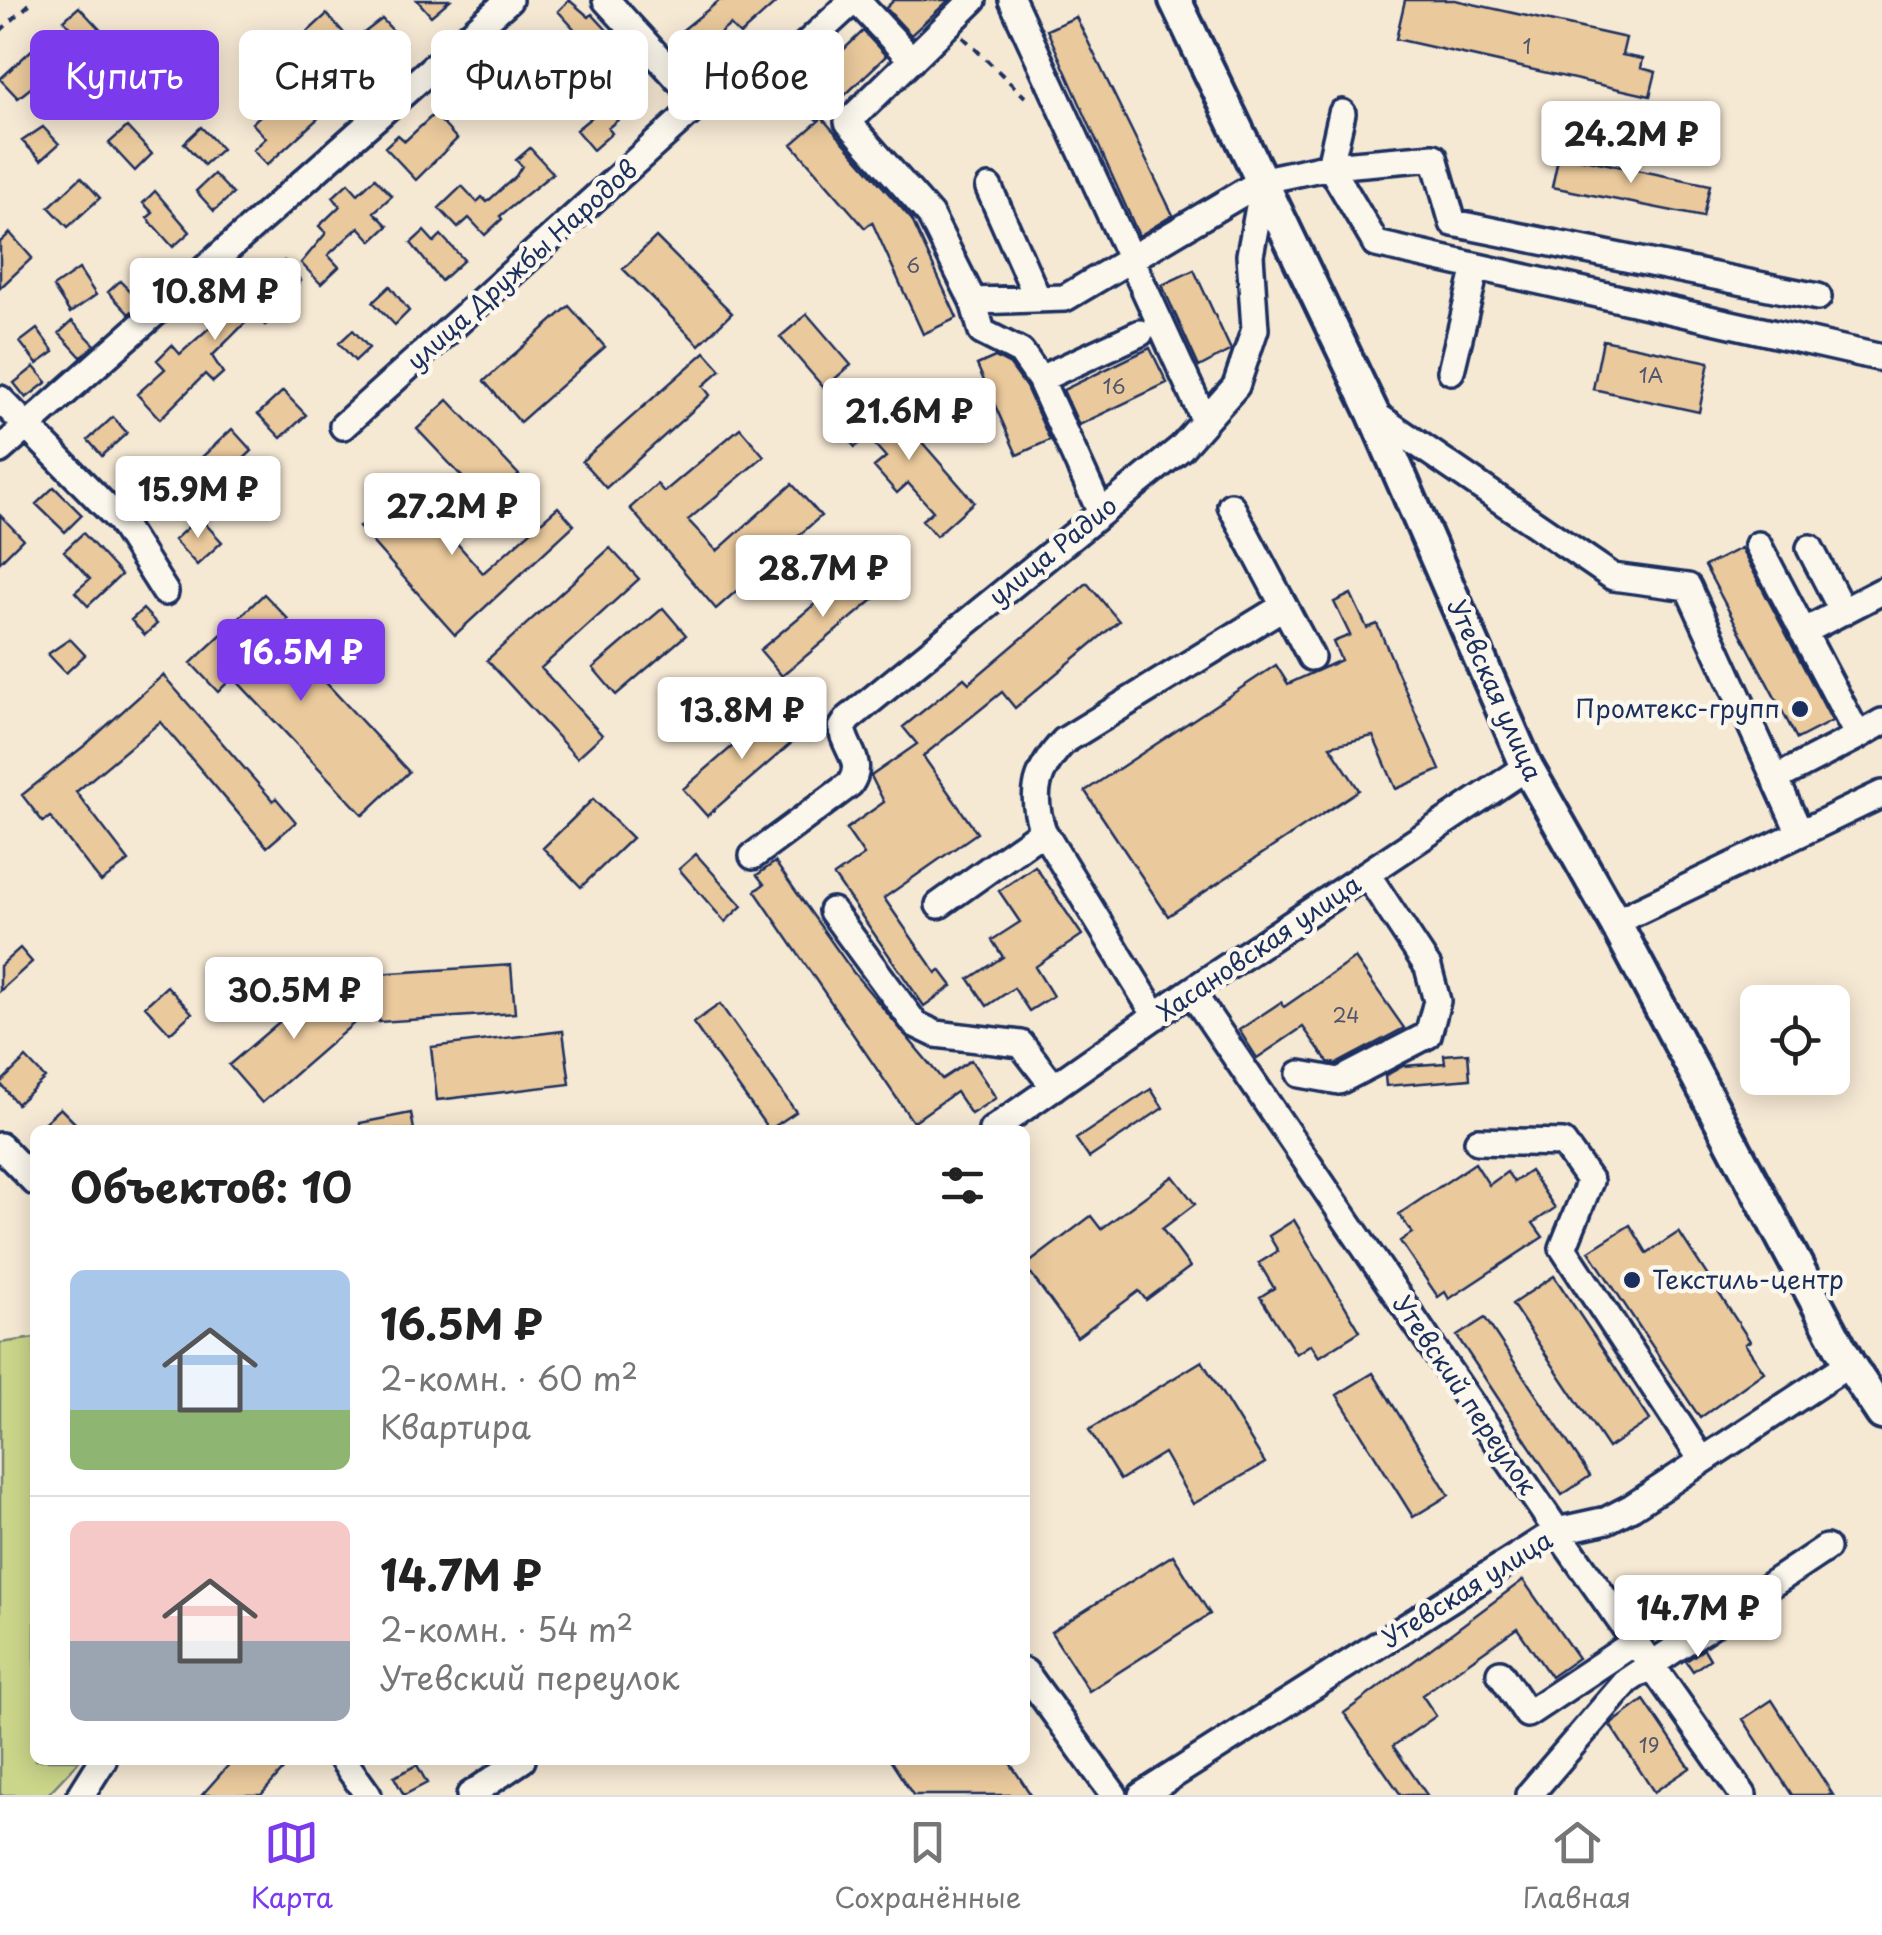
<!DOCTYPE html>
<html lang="ru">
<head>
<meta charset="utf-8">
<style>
  :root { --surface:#fff; --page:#f6f6f6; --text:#222; --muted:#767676; --line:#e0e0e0; --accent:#7c3aed }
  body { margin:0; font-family:"Playpen Sans",sans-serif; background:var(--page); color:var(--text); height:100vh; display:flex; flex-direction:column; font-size:38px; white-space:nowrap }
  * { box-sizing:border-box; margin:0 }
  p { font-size:32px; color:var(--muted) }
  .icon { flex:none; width:55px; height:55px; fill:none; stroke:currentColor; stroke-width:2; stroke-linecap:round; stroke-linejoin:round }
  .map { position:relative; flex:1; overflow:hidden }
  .sheet { position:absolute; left:30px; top:1125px; width:1000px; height:640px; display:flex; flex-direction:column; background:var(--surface); border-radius:15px; box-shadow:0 5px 25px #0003 }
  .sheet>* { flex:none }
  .hud { position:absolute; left:30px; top:30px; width:1000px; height:90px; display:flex; gap:20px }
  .tools { position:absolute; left:1740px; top:985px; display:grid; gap:20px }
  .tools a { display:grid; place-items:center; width:110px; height:110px; border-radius:15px; background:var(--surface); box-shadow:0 5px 25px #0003; font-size:50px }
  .price { position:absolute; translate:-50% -85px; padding:0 22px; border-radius:10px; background:#fff; color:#222; font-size:32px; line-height:65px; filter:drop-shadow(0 2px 5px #0008) }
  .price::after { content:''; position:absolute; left:50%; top:60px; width:30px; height:22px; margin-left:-15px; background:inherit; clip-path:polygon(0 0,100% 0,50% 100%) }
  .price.selected { background:var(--accent); color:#fff }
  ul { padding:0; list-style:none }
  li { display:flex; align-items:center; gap:30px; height:250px; padding:0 40px }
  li+li { border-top:2px solid var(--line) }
  li span { display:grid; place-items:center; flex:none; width:280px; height:200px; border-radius:15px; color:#555 }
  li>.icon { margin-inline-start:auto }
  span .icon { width:120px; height:120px; fill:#fffc; stroke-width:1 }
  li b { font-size:42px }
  h2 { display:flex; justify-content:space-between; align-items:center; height:120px; padding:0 40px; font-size:42px }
  .chip { padding:0 35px; border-radius:15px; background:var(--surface); box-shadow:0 5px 25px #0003; font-size:35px; line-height:90px }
  .chip.selected { background:var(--accent); color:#fff }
  .dock { display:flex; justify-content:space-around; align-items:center; height:140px; border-top:2px solid var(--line); background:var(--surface); font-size:28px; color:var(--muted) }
  .dock a { display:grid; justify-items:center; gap:5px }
  .dock .selected { color:var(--accent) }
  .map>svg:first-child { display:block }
  .green { fill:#cbd68a; stroke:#738274; stroke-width:2.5 }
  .building { fill:#eac99c; stroke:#1b2f5e; stroke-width:2.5 }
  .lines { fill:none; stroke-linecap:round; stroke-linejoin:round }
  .minor-casing { stroke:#1b2f5e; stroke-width:32 }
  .major-casing { stroke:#1b2f5e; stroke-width:38 }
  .path { stroke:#1b2f5e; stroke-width:4; stroke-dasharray:8 8; stroke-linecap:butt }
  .minor { stroke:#fbf7ec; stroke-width:25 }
  .major { stroke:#fbf7ec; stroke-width:30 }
  .poi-dot { fill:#1b2f5e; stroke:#fbf7ec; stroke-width:4 }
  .labels { text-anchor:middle; stroke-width:9; stroke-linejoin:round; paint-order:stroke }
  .number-label { font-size:20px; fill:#4f566e }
  .street-label { font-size:25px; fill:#1b2f5e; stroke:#fbf7ec }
  .poi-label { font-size:25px; fill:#1b2f5e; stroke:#fbf7ec; text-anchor:end }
</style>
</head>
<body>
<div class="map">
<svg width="1882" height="1795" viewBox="0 0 1882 1795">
  <rect width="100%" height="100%" fill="#f6e9d4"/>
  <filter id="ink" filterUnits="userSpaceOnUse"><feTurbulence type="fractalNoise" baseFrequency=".01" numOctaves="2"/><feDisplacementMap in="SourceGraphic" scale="20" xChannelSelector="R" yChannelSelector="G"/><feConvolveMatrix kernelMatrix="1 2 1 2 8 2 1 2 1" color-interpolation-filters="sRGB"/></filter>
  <g filter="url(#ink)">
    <path class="green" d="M35,1338V1760H80L47,1795H0V1343Z"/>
    <path class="building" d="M417,0H450L431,16Z
      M569,0L589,17L592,14L616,40L599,56L558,11Z
      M720,0H779L740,35L730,25L691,57L674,37Z
      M894,0H949L911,35L886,8Z
      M1405,0H1455L1626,38L1622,55L1643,59L1641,68L1656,72L1650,96L1396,39Z
      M79,7L106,36L91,50L64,20Z
      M327,14L352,42L382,19L405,44L355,86L304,35Z
      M1076,17L1173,215L1139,236L1047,30Z
      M863,31L886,56L818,121L794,97Z
      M524,41L546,66L529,82L522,75L484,107L468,90Z
      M37,45L60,70L41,87L37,83L18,98L0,79Z
      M273,61L299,90L306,84L325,112L267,165L253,150L266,138L252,123L275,102L254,78Z
      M614,75L637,104L608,128L612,133L593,150L576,130L610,102L598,88Z
      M434,114L457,139L416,180L385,147L398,135L405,141Z
      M822,118L912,220L957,318L923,334L872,222L865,228L792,144Z
      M43,127L59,144L41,160L22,141Z
      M127,127L152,154L135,171L109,143Z
      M201,127L222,149L204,165L184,143Z
      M530,148L553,173L500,216L502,219L485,235L469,218L458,228L439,208L462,186L477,202L482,197L487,202L516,176L522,166L516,160Z
      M1559,154L1710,185L1703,217L1552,187Z
      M214,174L233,194L214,211L196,191Z
      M81,177L100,198L68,227L49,207Z
      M375,178L392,196L374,212L388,226L372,241L359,227L328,255L339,267L321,284L301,263L326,233L319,226L340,206L333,197L348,183L358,194Z
      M155,191L190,232L173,247L147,218L153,213L143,203Z
      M424,231L434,242L441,235L464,260L441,281L411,243Z
      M10,233L32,258L0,288V242Z
      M656,237L732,313L699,345L623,269Z
      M284,261L301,281L275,304L281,311L265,325L254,314L212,356L223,373L213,382L205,374L160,419L137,394L165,369L157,360L172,345L180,354Z
      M79,269L96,295L70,313L53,287Z
      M1194,270L1231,350L1199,367L1162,285Z
      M120,281L141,303L129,314L108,292Z
      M390,286L409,311L395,325L373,302Z
      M569,306L605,347L520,422L484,381Z
      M807,314L851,365L824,388L780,337Z
      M72,321L95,345L81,357L59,333Z
      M37,329L54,352L37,364L20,342Z
      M353,330L369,348L355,361L339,343Z
      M1603,340L1709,362L1699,412L1593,389Z
      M1150,348L1167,383L1079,425L1063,390Z
      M705,352L721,370L703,386L710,395L606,488L582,461Z
      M995,357L1010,365L1026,387L1050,440L1017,455L977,365Z
      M34,367L47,382L26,398L14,383Z
      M283,391L306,415L281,438L258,414Z
      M880,394L974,502L936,536L922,520L933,511L908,483L897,493L874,467L886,457L867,436L855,447L839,429Z
      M448,400L519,475L488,504L417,429Z
      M113,417L127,433L102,456L88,440Z
      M740,428L764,456L688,520L717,551L792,484L821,516L716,609L630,508L657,484L664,492Z
      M232,429L252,451L232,470L227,464L216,473L202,457Z
      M153,470L170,489L148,509L135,494Z
      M406,485L483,573L558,507L574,525L455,635L359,527Z
      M54,487L82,515L65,532L36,504Z
      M0,515L23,539L0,562Z
      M199,517L222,542L197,565L174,540Z
      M83,533L121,575L88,606L75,592L90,579L64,551Z
      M610,548L639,579L541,668L602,735L577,758L487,660Z
      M1741,548L1832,721L1797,739L1705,566Z
      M864,563L886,589L782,676L760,650Z
      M1087,583L1119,621L1015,708L1002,692L923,756L977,833L884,898L936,973L940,970L952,986L924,1006L834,876L864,855L846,829L884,802L871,776L917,744L903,727L964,678L969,683Z
      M264,594L288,619L277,630L409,772L363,815L233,677L218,692L191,663Z
      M1351,594L1367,628L1377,624L1440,770L1396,789L1373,736L1330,746L1359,790L1168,916L1085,791L1276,665L1288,684L1341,660L1333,642L1350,635L1334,602Z
      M663,608L686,635L616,695L593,668Z
      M143,609L157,624L145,635L131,620Z
      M70,639L85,655L66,673L48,654Z
      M163,675L273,801L276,798L296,822L267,847L160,722L76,792L129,861L101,882L50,817L43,822L22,795L84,746Z
      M778,707L802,734L707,816L683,789Z
      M593,799L632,838L581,887L543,848Z
      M696,854L742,906L725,922L679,869Z
      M775,862L853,972L942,1079L971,1060L996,1098L971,1114L956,1092L913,1122L755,891L764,884L757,875Z
      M1035,866L1082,935L1035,967L1053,996L1029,1011L1014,988L987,1006L969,979L1003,957L992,940L1020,922L999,891Z
      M20,948L32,962L0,991V966Z
      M1355,958L1404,1028L1336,1064L1328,1062L1303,1027L1257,1058L1239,1030L1281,1002L1284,1007Z
      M511,965L515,1013L379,1022L376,974Z
      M327,981L360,1018L262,1103L229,1065Z
      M167,986L192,1013L170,1033L145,1006Z
      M720,1004L796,1112L769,1130L693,1023Z
      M563,1031L570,1084L437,1100L431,1047Z
      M1468,1053L1470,1079L1386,1086L1385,1076L1403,1066L1445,1063L1444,1055Z
      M26,1058L45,1078L17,1104L0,1083Z
      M1151,1089L1163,1108L1089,1158L1076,1139Z
      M60,1108L75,1123L67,1130H36Z
      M411,1113L414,1130H360V1123Z
      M1475,1163L1489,1185L1507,1172L1514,1182L1530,1171L1555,1208L1533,1223L1543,1237L1449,1299L1445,1292L1438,1297L1400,1241L1412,1233L1399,1214Z
      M1173,1176L1195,1204L1162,1229L1190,1267L1146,1300L1139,1291L1077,1337L1025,1266L1091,1216L1101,1229Z
      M1294,1220L1360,1331L1319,1357L1311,1344L1296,1354L1260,1297L1274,1288L1259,1263L1278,1251L1269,1236Z
      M1630,1225L1647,1253L1679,1232L1750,1341L1745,1344L1764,1372L1700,1418L1589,1251Z
      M1554,1276L1650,1420L1608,1448L1512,1304Z
      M1485,1318L1590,1476L1562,1495L1457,1336Z
      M1202,1361L1265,1463L1193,1504L1164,1453L1120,1480L1089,1430Z
      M1373,1373L1449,1495L1413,1517L1337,1395Z
      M1173,1555L1210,1614L1089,1691L1051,1632Z
      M1523,1580L1578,1658L1551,1677L1517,1628L1422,1695L1436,1716L1393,1746L1427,1795H1401L1344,1713Z
      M1704,1649L1710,1659L1693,1671L1686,1661Z
      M1644,1700L1690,1768L1654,1792L1610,1725Z
      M1772,1700L1833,1795H1792L1743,1719Z
      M233,1760H292L261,1795H202Z
      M890,1760H1008L1031,1795H913Z
      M417,1765L427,1783L404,1795L394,1777Z"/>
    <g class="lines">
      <defs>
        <path id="minor" d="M606,0L700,103L776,72L854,0
          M856,0L912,60
          M973,0L848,122L930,215L973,301L982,332L1021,352L1040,379
          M1012,0L1205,421
          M989,188L1038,299
          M1818,297L1453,223L1434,157L1330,166L1376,244L1882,358
          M973,301L1065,298L1264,180L1330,166L1342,113
          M1451,371L1476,267
          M0,399L120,521L165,592
          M1373,413L1613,577L1688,587L1800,833
          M343,426L700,103
          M0,450L509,0
          M1231,506L1311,657
          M1101,513L1040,379L1140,333
          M1758,545L1858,736L1775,779
          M1810,548L1843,612
          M1803,632L1882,591
          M1858,736L1882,722
          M753,856L850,784C865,762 845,750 842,728L848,719L1181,448L1236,386L1255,329L1250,255L1264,180
          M939,905L1043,831
          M832,911L915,1024L936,1034L1021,1044L1054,1087
          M1615,922L1882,794
          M1191,991L1557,1531L1743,1795
          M1156,1016L1043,831C1029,793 1037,770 1064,741L1284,606
          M1300,1074L1339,1081L1428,1035L1437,1001L1428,967L1368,876
          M992,1130L1191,991L1527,767
          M1478,1141L1563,1143L1590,1181L1563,1248L1702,1460
          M0,1146L35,1182
          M1025,1672L1114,1795
          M1500,1673L1527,1714L1635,1642
          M343,1760L368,1795
          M81,1795L103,1760
          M470,1795L522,1760
          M1142,1795L1557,1531L1607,1520L1632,1507L1849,1364
          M1529,1795L1627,1681L1826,1548"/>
        <path id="major" d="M1175,0L1373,413L1527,767L1615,922L1849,1364L1882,1414"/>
      </defs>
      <use href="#minor" class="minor-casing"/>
      <use href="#major" class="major-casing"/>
      <path class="path" d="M0,31L34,0
        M963,37L1025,97"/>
      <use href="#minor" class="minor"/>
      <use href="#major" class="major"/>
    </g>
  </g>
  <g class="poi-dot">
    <circle cx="1800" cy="709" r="10"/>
    <circle cx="1632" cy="1280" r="10"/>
  </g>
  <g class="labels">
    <g class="number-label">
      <text x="1527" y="54">1</text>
      <text x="913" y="273">6</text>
      <text x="1651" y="383">1А</text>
      <text x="1114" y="394">16</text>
      <text x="1346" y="1023">24</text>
      <text x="1649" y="1753">19</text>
    </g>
    <g class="street-label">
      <text transform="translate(522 265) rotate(-42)" y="9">улица Дружбы Народов</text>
      <text transform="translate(1053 551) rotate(-39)" y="9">улица Радио</text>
      <text transform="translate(1495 690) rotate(66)" y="9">Утевская улица</text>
      <text transform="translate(1259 948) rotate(-34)" y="9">Хасановская улица</text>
      <text transform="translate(1465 1395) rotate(56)" y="9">Утевский переулок</text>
      <text transform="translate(1467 1589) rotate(-32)" y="9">Утевская улица</text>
    </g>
    <g class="poi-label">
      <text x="1780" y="718">Промтекс-групп</text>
      <text x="1652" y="1289" text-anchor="start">Текстиль-центр</text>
    </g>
  </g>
</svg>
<div class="tools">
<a><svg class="icon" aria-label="locate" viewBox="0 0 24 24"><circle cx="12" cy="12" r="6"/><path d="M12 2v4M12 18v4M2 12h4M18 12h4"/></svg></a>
</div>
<b class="price" style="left:1631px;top:186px">24.2M ₽</b>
<b class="price" style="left:215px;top:343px">10.8M ₽</b>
<b class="price" style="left:909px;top:463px">21.6M ₽</b>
<b class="price" style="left:198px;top:541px">15.9M ₽</b>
<b class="price" style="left:452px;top:558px">27.2M ₽</b>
<b class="price" style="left:823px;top:620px">28.7M ₽</b>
<b class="price selected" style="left:301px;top:704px">16.5M ₽</b>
<b class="price" style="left:742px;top:762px">13.8M ₽</b>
<b class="price" style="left:294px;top:1042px">30.5M ₽</b>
<b class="price" style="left:1698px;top:1660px">14.7M ₽</b>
<div class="hud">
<a class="chip selected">Купить</a>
<a class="chip">Снять</a>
<a class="chip">Фильтры</a>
<a class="chip">Новое</a>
</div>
<section class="sheet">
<h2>Объектов: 10<svg class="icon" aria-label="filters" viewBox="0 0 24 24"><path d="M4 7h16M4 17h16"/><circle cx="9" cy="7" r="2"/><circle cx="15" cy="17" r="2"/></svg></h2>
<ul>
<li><span style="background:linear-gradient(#a9c7e8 70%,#8fb573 0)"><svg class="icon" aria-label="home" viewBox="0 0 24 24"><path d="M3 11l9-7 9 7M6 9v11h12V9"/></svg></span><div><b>16.5M ₽</b><p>2-комн. · 60 m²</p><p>Квартира</p></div></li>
<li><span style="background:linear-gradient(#f6c9c9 60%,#9aa5b1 0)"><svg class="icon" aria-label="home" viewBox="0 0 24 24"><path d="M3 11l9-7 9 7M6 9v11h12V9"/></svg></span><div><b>14.7M ₽</b><p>2-комн. · 54 m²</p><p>Утевский переулок</p></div></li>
</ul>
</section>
</div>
<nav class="dock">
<a class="selected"><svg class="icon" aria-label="map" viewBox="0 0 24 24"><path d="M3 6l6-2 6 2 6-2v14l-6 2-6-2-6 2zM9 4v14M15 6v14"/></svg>Карта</a>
<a><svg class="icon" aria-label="saved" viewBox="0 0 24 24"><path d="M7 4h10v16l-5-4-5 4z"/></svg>Сохранённые</a>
<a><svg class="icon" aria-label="home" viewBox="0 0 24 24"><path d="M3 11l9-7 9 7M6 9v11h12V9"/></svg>Главная</a>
</nav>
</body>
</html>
